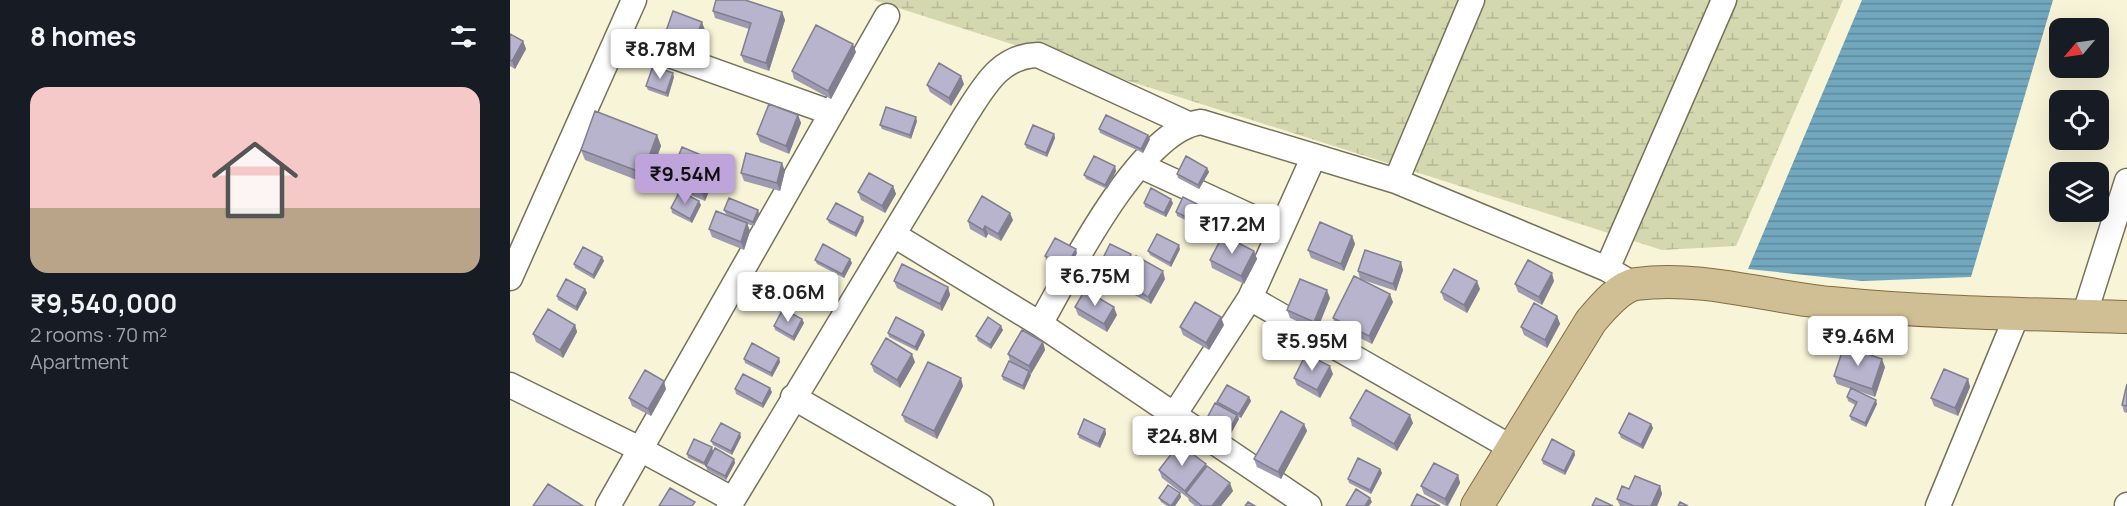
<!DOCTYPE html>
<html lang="en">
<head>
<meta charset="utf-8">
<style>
  :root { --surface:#171b24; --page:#20242c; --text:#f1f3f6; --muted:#9ea1a6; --accent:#bea4db }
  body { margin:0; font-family:Manrope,sans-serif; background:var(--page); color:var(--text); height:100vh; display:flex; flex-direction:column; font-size:22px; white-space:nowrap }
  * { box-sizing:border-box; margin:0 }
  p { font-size:20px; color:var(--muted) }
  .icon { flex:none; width:33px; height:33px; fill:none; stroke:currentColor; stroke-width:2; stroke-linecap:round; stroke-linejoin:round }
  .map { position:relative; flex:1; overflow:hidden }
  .side { display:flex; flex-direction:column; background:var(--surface); width:510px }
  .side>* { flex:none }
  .needle { width:39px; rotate:241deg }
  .tools { position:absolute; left:1539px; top:18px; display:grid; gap:12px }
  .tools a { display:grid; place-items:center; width:60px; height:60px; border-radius:12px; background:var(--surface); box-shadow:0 6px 24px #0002; font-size:30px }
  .price { position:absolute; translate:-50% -51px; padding:0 14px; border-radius:6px; background:#fff; color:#222; font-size:20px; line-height:39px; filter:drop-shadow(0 2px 3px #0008) }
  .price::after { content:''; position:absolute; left:50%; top:36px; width:18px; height:14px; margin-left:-9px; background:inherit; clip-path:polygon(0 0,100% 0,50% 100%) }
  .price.active { background:var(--accent); color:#111 }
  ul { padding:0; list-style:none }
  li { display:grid; align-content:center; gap:12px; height:318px; padding:0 30px }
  li span { display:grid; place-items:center; height:186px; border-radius:18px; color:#555 }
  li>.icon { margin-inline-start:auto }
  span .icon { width:108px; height:108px; fill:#fffc; stroke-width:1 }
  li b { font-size:26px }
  h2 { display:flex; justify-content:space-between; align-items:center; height:72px; padding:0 30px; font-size:26px }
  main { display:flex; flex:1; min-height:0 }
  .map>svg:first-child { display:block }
  .wetland { fill:url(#wetland-marsh) }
  .water { fill:url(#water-rules) }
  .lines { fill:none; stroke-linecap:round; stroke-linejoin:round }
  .minor-casing { stroke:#76725a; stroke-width:27 }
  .major-casing { stroke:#826d3e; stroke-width:34 }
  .minor { stroke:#fff; stroke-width:24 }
  .major { stroke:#d0be95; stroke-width:32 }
  .wall { fill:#9e9bb0 }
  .shaded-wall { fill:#817e90 }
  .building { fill:#b8b4cd; stroke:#817e90; stroke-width:1.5 }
</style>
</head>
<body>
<main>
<section class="side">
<h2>8 homes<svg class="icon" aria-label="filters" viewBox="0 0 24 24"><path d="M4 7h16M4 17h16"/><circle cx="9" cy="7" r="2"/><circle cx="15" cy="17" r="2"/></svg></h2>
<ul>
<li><span style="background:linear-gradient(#f6c9c9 65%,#b9a48a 0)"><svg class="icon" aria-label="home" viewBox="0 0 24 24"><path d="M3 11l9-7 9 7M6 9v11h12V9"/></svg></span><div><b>₹9,540,000</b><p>2 rooms · 70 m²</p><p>Apartment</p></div></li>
</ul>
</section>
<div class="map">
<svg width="1617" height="506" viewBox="0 0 1617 506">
  <defs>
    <pattern id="wetland-marsh" width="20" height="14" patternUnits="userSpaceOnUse" patternTransform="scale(1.5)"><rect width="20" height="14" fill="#d3d8ae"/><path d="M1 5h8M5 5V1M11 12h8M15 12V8" fill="none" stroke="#b5b995"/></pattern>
    <pattern id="water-rules" width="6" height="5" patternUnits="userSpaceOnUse" patternTransform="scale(1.5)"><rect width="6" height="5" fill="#72a8be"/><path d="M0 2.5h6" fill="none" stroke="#5e899a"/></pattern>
  </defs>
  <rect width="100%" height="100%" fill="#f8f4d8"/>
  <path class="wetland" d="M363,0H1333L1226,246L1152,250Z"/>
  <path class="water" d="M1352,0H1543L1461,277L1352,281L1238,269Z"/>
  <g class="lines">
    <defs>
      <path id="minor" d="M109,37L322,113
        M631,166L770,230
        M886,181L962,0
        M384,235L530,324L799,506
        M1097,269L1214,0
        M0,278L124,0
        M740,298L804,156
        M1574,316L1617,181
        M530,324C559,273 630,130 691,122L886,181L1097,269L1123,284
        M0,385L130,449L222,499
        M283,397L471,506
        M664,415L740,298L1002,448
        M98,506L377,16
        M219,506L455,116C474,87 489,56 528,55L678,124
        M1428,506L1507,315
        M1617,506V505"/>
      <path id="major" d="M967,506L1081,321C1092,308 1109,287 1126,284C1191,275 1257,297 1321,303C1419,313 1518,314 1617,317"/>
    </defs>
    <use href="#minor" class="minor-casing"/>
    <use href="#major" class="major-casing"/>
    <use href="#minor" class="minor"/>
    <use href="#major" class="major"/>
  </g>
  <path class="wall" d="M203,11L272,12L275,20L259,71L234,62L231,55L239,29L205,18Z
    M195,30L185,55L157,44L154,37Z
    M0,34L13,41L16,49L5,69L0,66Z
    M346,52L321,99L284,79L282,71Z
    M164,77L158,97L138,90L136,86Z
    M454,84L441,106L420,92L417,85Z
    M288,115L291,123L279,154L250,142L247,134Z
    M407,121L401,139L372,129L370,125Z
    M589,129L640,139L633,153L590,133Z
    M544,134L545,138L537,157L516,148L515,144Z
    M147,135L151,146L137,184L75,160L71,150Z
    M205,161L208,169L195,201L162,187L159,180Z
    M605,166L606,171L597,189L576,179L574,175Z
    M697,168L699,172L689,189L668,178L667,174Z
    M275,171L270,191L234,181L231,173Z
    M383,186L386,194L375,213L351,200L348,192Z
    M634,203H663L656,217L635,207Z
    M191,205L182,223L162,213L161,208Z
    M214,210H248L249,214L244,226L237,224L240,231L234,250L202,237L199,229L231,221L216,214Z
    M695,211L688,226L667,216L666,212Z
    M317,219L354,221L346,237L319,223Z
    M503,220L491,241L478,234L476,238L460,229L458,221Z
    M842,236L845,244L834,271L801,258L798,250Z
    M670,249L661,267L640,255L638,251Z
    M744,251L747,259L734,284L702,268L700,260Z
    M567,253L558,271L536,260L535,256Z
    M92,257L94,261L84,279L65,268L64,264Z
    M593,258H622L615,272L594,262Z
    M305,260L342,263L334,278L307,264Z
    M893,270L886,291L850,279L848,271Z
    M655,279L641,304L614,289L611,281Z
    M384,281L438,287L440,295L432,311L387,288Z
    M1044,281L1032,305L1008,292L1005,284Z
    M75,289L77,293L67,311L48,300L47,296Z
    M970,289L957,313L934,300L931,292Z
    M820,298L807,330L780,318L777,310Z
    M883,302L862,344L826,326L823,318Z
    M565,307L607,315L597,332L568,315Z
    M1047,316L1050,324L1037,348L1014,335L1011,327Z
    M292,319L294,323L284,341L265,330L264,326Z
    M65,325L67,332L53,358L26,342L23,334Z
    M714,325L699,350L673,335L670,327Z
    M493,330L481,349L468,341L466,336Z
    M413,331L415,335L407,351L379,337L378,333Z
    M533,342L535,350L521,374L520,373L521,375L514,390L493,380L492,376L506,365L500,361L498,354Z
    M269,358L270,362L262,377L235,363L234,359Z
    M405,362L390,388L364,372L361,364Z
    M1375,367L1365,397L1343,389L1367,404L1356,427L1341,420L1340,416L1345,405L1338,401L1337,397L1341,389L1327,384L1324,376Z
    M823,374L810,398L787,385L784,378Z
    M1458,379L1460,387L1448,416L1424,406L1421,398Z
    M1617,384V413L1614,412L1612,405Z
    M453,386L427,439L395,422L392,415Z
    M156,389L141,416L122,406L119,398Z
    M225,389L262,392L253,408L226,394Z
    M739,397L741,401L731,418L728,417L729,419L719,437L697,424L696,420L708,405L707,402Z
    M840,418L903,423L887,451L842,426Z
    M794,424L797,431L771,479L747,467L744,459Z
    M1141,424L1143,428L1133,449L1111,438L1109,433Z
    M595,429L596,434L590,448L569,438L568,434Z
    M231,437L222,455L203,445L201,441Z
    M203,451L224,459L225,463L216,480L197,470L196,466L178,458L177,454Z
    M1064,451L1065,455L1055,475L1033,464L1032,460Z
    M697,467L723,491L711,506H685L679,501L678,498L652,478L649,470Z
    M870,469L872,473L861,494L839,483L838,479Z
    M948,475L950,483L938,506H936L914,494L911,486Z
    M1150,486L1152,494L1147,506H1110L1107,499L1119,489Z
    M670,493L671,497L665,506H657L651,502L649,498Z"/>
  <path class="shaded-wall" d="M272,12L275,20L259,71L256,63Z
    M192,22L195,30L185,55L182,47Z
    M13,41L16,49L5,69L2,61Z
    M343,44L346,52L321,99L318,91Z
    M163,73L164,77L158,97L156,93Z
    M451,76L454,84L441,106L439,98Z
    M288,115L291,123L279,154L276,146Z
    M406,117L407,121L401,139L400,135Z
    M544,134L545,138L537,157L536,153Z
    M147,135L151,146L137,184L133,173Z
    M638,135L640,139L633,153L631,149Z
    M205,161L208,169L195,201L192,193Z
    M272,163L275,171L270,191L267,183Z
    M605,166L606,171L597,189L595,185Z
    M697,168L699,172L689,189L688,185Z
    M383,186L386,194L375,213L372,206Z
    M661,199L663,203L656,217L654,213Z
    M189,201L191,205L182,223L180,219Z
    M693,207L695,211L688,226L686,222Z
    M248,210L249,214L244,226L243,222Z
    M500,213L503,220L491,241L488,234Z
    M353,217L354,221L346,237L345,233Z
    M237,223L240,231L234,250L231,242Z
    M475,226L478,234L476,238L473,230Z
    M842,236L845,244L834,271L831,264Z
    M669,245L670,249L661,267L660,263Z
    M566,249L567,253L558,271L556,267Z
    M744,251L747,259L734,284L731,276Z
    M621,254L622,258L615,272L614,268Z
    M92,257L94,261L84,279L83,275Z
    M340,259L342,263L334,278L332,274Z
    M891,262L893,270L886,291L883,284Z
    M653,271L655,279L641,304L638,297Z
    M1042,273L1044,281L1032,305L1029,297Z
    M967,281L970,289L957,313L954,305Z
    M438,287L440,295L432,311L430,304Z
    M75,289L77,293L67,311L66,307Z
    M817,290L820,298L807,330L804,322Z
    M880,294L883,302L862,344L859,336Z
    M604,307L607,315L597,332L594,324Z
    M1047,316L1050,324L1037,348L1035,340Z
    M711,317L714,325L699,350L696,343Z
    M292,319L294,323L284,341L283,337Z
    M65,325L67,332L53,358L50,350Z
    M491,326L493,330L481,349L480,345Z
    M413,331L415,335L407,351L405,347Z
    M533,342L535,350L521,374L519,366Z
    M402,354L405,362L390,388L387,380Z
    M269,358L270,362L262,377L261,373Z
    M1372,359L1375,367L1365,397L1362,389Z
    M820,366L823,374L810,398L807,390Z
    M519,371L521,375L514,390L513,386Z
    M451,378L453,386L427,439L424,431Z
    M1458,379L1460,387L1448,416L1445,408Z
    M154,381L156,389L141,416L138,409Z
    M260,388L262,392L253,408L252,404Z
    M739,397L741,401L731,418L729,414Z
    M1366,400L1367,404L1356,427L1355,423Z
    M727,415L729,419L719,437L718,433Z
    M900,415L903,423L887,451L884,444Z
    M794,424L797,431L771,479L768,472Z
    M1141,424L1143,428L1133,449L1131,445Z
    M595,429L596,434L590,448L588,444Z
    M230,433L231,437L222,455L221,451Z
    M202,447L203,451L196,467L194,463Z
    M1064,451L1065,455L1055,475L1054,471Z
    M224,459L225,463L216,480L215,476Z
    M696,464L698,472L676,493L678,498L675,491Z
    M870,469L872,473L861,494L860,490Z
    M948,475L950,483L937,506L935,499Z
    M720,483L723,491L711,506H702Z
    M1150,486L1152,494L1147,506H1141Z
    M670,493L671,497L665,506H661Z
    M860,498L862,502L859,506H855Z"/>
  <path class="building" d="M206,0H235L272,12L256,63L231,55L241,23L203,11Z
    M163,11L192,22L182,47L154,37Z
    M306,25L343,44L318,91L282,71Z
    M0,34L13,41L2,61L0,60Z
    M429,63L451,76L439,98L417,85Z
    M143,66L163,73L156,93L136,86Z
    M259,104L288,115L276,146L247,134Z
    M376,107L406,117L400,135L370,125Z
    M85,111L147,135L133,173L71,150Z
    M596,115L638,135L631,149L589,129Z
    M523,125L544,134L536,153L515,144Z
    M172,147L205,161L192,193L159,180Z
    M236,153L272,163L267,183L231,173Z
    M584,156L605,166L595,185L574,175Z
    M676,156L697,168L688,185L667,174Z
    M359,173L383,186L372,206L348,192Z
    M641,188L661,199L654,213L634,203Z
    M170,191L189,201L180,219L161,208Z
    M472,196L500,213L488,234L475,226L473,230L458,221Z
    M673,197L693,207L686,222L666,212Z
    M219,198L248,210L243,222L214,210Z
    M326,203L353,217L345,233L317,219Z
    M206,211L237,223L231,242L199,229Z
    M810,222L842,236L831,264L798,250Z
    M647,234L669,245L660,263L638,251Z
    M713,235L744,251L731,276L700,260Z
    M545,238L566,249L556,267L535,256Z
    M313,244L340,259L332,274L305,260Z
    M600,244L621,254L614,268L593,258Z
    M73,247L92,257L83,275L64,264Z
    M855,250L891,262L883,284L848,271Z
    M626,256L653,271L638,297L611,281Z
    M1018,260L1042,273L1029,297L1005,284Z
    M392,264L438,287L430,304L384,281Z
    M944,269L967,281L954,305L931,292Z
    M844,276L880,294L859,336L823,318Z
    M56,279L75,289L66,307L47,296Z
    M790,279L817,290L804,322L777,310Z
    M575,290L604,307L594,324L565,307Z
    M685,302L711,317L696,343L670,327Z
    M1024,303L1047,316L1035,340L1011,327Z
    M38,309L65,325L50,350L23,334Z
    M273,309L292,319L283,337L264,326Z
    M386,317L413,331L405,347L378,333Z
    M478,317L491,326L480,345L466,336Z
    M512,330L533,342L519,366L498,354Z
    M376,338L402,354L387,380L361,364Z
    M242,343L269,358L261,373L234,359Z
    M1334,346L1372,359L1362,389L1324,376Z
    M796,354L820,366L807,390L784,378Z
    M499,361L519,371L513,386L492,376Z
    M418,362L451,378L424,431L392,415Z
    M1434,369L1458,379L1445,408L1421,398Z
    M135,370L154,381L138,409L119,398Z
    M233,374L260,388L252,404L225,389Z
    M1617,384V406L1612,405Z
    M717,385L739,397L729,414L707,402Z
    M1341,388L1366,400L1355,423L1340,416L1347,402L1337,397Z
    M856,390L900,415L884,444L840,418Z
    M705,403L727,415L718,433L696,420Z
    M771,411L794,424L768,472L744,459Z
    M1119,413L1141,424L1131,445L1109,433Z
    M574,419L595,429L588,444L568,434Z
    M211,423L230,433L221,451L201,441Z
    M184,439L202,447L194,463L177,454Z
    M1042,439L1064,451L1054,471L1032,460Z
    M669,444L696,464L675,491L649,470Z
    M205,448L224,459L215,476L196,466Z
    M848,458L870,469L860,490L838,479Z
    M924,463L948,475L935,499L911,486Z
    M697,466L720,483L702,506H692L676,493Z
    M1125,476L1150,486L1141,506H1124L1107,499L1112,486L1119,489Z
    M38,484L73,506H23Z
    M658,485L670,493L661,506L649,498Z
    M160,488L185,502L182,506H149Z
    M846,489L860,498L855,506H836Z
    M907,494L930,506H901Z
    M1086,498L1103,506H1082Z
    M738,502L745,506H735Z
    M1170,502L1178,506H1168Z"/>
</svg>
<div class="tools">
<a><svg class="needle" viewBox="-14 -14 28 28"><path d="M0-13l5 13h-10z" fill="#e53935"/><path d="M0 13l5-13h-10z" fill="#9ea1a6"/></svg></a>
<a><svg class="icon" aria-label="locate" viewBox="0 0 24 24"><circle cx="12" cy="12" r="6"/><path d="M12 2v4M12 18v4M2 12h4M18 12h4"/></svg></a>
<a><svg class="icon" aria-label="layers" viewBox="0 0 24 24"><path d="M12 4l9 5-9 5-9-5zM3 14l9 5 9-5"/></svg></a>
</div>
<b class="price" style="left:150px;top:80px">₹8.78M</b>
<b class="price active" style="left:175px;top:205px">₹9.54M</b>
<b class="price" style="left:722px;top:255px">₹17.2M</b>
<b class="price" style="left:585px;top:307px">₹6.75M</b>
<b class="price" style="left:278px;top:323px">₹8.06M</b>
<b class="price" style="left:1348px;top:367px">₹9.46M</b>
<b class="price" style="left:802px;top:372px">₹5.95M</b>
<b class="price" style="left:672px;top:467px">₹24.8M</b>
</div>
</main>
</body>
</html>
